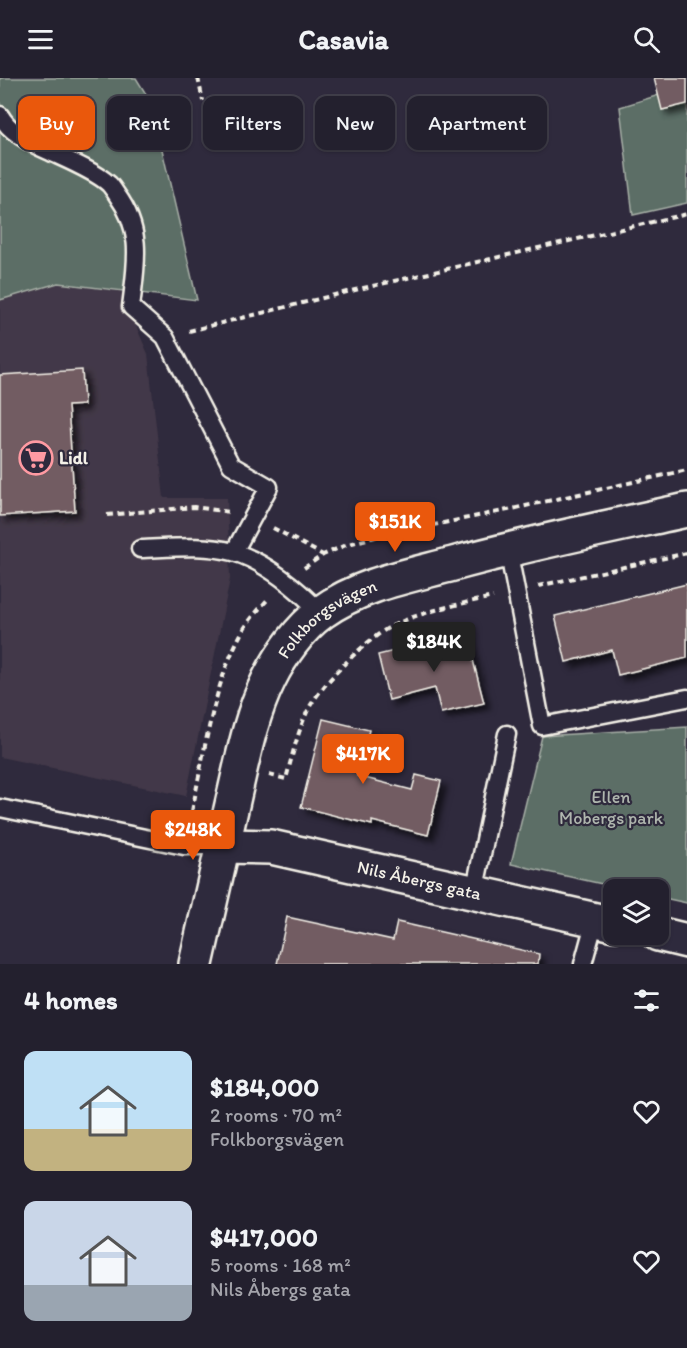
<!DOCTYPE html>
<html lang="en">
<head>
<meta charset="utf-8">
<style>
  :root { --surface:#23202e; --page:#2b2836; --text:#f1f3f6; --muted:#a3a3aa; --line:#403e4a; --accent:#ea580c }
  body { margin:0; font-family:Itim,sans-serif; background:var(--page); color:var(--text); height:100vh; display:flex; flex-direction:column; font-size:22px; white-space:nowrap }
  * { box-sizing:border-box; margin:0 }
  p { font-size:20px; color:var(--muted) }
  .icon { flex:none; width:33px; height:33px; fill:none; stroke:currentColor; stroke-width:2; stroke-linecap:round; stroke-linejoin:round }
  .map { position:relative; height:886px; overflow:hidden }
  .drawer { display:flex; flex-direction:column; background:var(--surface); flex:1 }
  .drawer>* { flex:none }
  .hud { position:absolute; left:18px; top:18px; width:651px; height:54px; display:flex; gap:12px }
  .tools { position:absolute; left:603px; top:801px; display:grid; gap:12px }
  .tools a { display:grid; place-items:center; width:66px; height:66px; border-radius:12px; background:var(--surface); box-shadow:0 2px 4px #0004,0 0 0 2px var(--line); font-size:30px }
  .price { position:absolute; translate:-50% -51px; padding:0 14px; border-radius:6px; background:var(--accent); color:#fff; font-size:20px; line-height:39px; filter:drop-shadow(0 2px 3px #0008) }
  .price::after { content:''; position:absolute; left:50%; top:36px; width:18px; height:14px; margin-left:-9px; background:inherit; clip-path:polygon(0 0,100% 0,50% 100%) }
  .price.on { background:#222; color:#fff }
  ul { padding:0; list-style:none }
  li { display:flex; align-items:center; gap:18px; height:150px; padding:0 24px }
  li span { display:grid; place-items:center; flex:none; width:168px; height:120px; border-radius:12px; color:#555 }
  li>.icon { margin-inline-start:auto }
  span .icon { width:72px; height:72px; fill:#fffc; stroke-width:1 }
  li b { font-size:26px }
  h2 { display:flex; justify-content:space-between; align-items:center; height:72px; padding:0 24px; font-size:26px }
  .chip { padding:0 21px; border-radius:12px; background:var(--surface); box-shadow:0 2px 4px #0004,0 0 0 2px var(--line); font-size:21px; line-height:54px }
  .chip.on { background:var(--accent); color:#fff }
  header { display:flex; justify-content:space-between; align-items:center; height:78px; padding:0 24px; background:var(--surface); font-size:27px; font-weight:800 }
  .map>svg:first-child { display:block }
  .built { fill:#433948 }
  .green { fill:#5b6e66; stroke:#a8b0a7; stroke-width:1.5 }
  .building { fill:#725b62; stroke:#f4f1e8; stroke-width:1.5; filter:url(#shadow) }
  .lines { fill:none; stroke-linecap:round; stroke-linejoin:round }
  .lane-casing { stroke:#f4f1e8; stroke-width:21 }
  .street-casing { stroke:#f4f1e8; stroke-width:38 }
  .path { stroke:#f4f1e8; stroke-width:4; stroke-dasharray:6 4.5; stroke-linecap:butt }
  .lane { stroke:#2f2a3d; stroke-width:16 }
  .street { stroke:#2f2a3d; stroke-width:33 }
  .labels { text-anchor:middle; stroke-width:4.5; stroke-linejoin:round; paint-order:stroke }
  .poi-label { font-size:18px; font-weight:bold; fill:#f4f1e8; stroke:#2f2a3d; text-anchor:start }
  .street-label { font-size:18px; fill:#f4f1e8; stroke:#2f2a3d }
  .park-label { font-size:18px; fill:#afb6ae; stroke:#2f2a3d }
</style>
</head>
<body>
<header><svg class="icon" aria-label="menu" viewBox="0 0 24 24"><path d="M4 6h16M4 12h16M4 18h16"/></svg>Casavia<svg class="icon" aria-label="search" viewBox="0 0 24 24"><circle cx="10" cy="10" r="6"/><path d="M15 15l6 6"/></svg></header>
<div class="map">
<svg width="687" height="886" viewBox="0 0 687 886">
  <defs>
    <filter id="shadow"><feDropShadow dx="5.5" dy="5.5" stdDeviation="3" flood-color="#0009"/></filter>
  </defs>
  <rect width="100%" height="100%" fill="#2f2a3d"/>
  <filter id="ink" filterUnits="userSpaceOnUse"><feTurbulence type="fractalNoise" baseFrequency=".0167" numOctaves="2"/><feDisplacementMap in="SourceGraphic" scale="12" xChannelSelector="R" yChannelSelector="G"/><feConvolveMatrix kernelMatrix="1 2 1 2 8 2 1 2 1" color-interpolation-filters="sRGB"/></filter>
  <g filter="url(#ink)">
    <path class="built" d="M58,205L121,213L148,276L164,420H227L230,501L186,718L0,679V222Z"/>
    <path class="green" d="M0,0H136L151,24L197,222L58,205L0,222Z
      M659,17L687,26V125L633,137L620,29Z
      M687,649V825L659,819L658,812L625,811L511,786L542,658Z"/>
    <path class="building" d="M654,0H687V26L662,32Z
      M82,292L84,327L68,328L75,433L0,438V297Z
      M687,506V580L618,597L612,572L566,584L555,538Z
      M466,555L484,625L441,635L435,610L389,622L378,577Z
      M323,641L369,652L357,698L412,712L416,697L441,703L428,757L372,743V747L301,729Z
      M287,839L393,862L397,844L539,876L538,886H277Z"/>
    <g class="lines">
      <defs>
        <path id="lane" d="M0,37C9,54 30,65 48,73C65,81 95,93 109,106C112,109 115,114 117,117C144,154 136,186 131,229L165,259L231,387L269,409L234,474
          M140,471C170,470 204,466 233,474C265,483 299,512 321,535
          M508,471L542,648L687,620
          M0,730L184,768H223
          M474,815L507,656
          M583,886L595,842"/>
        <g id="street">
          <path id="s1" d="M223,768L271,769L614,846"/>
          <path d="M658,856L687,863"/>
          <path id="s2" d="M196,886C209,830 221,774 234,718C243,679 251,637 269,601C281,577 300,550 322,534C361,506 408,498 453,486C530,465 609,449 687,432"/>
        </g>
      </defs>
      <use href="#lane" class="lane-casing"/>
      <use href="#street" class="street-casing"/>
      <path class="path" d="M198,0L203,23
        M189,253L355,212L687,136
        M107,437L194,429L230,434
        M273,450L323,477
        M304,490L323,477L348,466L379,458L503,433L687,392
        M538,508L687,475
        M269,697L286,701C292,678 298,653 308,632C321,606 370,557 396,546C427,532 460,526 493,519
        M192,733C204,676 213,608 241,556C248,543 259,531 269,520"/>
      <use href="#lane" class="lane"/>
      <use href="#street" class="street"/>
    </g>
  </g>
  <defs>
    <symbol id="supermarket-ring" viewBox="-11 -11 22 22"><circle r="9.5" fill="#2f2a3d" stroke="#ff9aa2" stroke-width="1.5"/><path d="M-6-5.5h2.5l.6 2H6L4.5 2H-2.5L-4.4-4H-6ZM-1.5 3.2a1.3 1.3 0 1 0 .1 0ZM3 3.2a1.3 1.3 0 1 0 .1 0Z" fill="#ff9aa2"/></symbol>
  </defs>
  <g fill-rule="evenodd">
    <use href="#supermarket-ring" x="17" y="361" width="38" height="38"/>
  </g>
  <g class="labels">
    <g class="poi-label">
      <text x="59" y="386">Lidl</text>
    </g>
    <g class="street-label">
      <text dy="6" stroke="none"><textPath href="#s2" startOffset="381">Folkborgsvägen</textPath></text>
      <text dy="6" stroke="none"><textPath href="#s1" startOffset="200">Nils Åbergs gata</textPath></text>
    </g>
    <g class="park-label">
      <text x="611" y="725">Ellen<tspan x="611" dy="21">Mobergs park</tspan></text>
    </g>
  </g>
</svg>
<div class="tools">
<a><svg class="icon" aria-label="layers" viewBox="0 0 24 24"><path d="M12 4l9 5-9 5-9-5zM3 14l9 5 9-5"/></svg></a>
</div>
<b class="price" style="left:395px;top:475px">$151K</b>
<b class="price on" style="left:434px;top:595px">$184K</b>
<b class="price" style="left:363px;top:707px">$417K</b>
<b class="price" style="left:193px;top:783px">$248K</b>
<div class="hud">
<a class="chip on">Buy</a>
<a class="chip">Rent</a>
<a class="chip">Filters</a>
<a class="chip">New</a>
<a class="chip">Apartment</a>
</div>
</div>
<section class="drawer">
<h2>4 homes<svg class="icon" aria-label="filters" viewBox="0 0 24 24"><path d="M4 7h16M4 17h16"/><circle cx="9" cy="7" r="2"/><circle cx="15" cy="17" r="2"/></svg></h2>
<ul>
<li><span style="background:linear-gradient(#bfe0f5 65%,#c2b280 0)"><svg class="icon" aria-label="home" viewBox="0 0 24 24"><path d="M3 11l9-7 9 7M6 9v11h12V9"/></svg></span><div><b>$184,000</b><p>2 rooms · 70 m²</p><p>Folkborgsvägen</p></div><svg class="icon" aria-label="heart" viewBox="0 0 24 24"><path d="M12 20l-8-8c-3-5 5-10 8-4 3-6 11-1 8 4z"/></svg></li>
<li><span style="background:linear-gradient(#c9d6e8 70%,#9aa5b1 0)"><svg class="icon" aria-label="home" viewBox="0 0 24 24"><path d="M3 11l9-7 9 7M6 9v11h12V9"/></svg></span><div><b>$417,000</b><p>5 rooms · 168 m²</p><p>Nils Åbergs gata</p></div><svg class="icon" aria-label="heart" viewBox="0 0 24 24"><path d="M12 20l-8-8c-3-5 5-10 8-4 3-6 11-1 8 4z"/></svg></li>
</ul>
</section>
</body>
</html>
